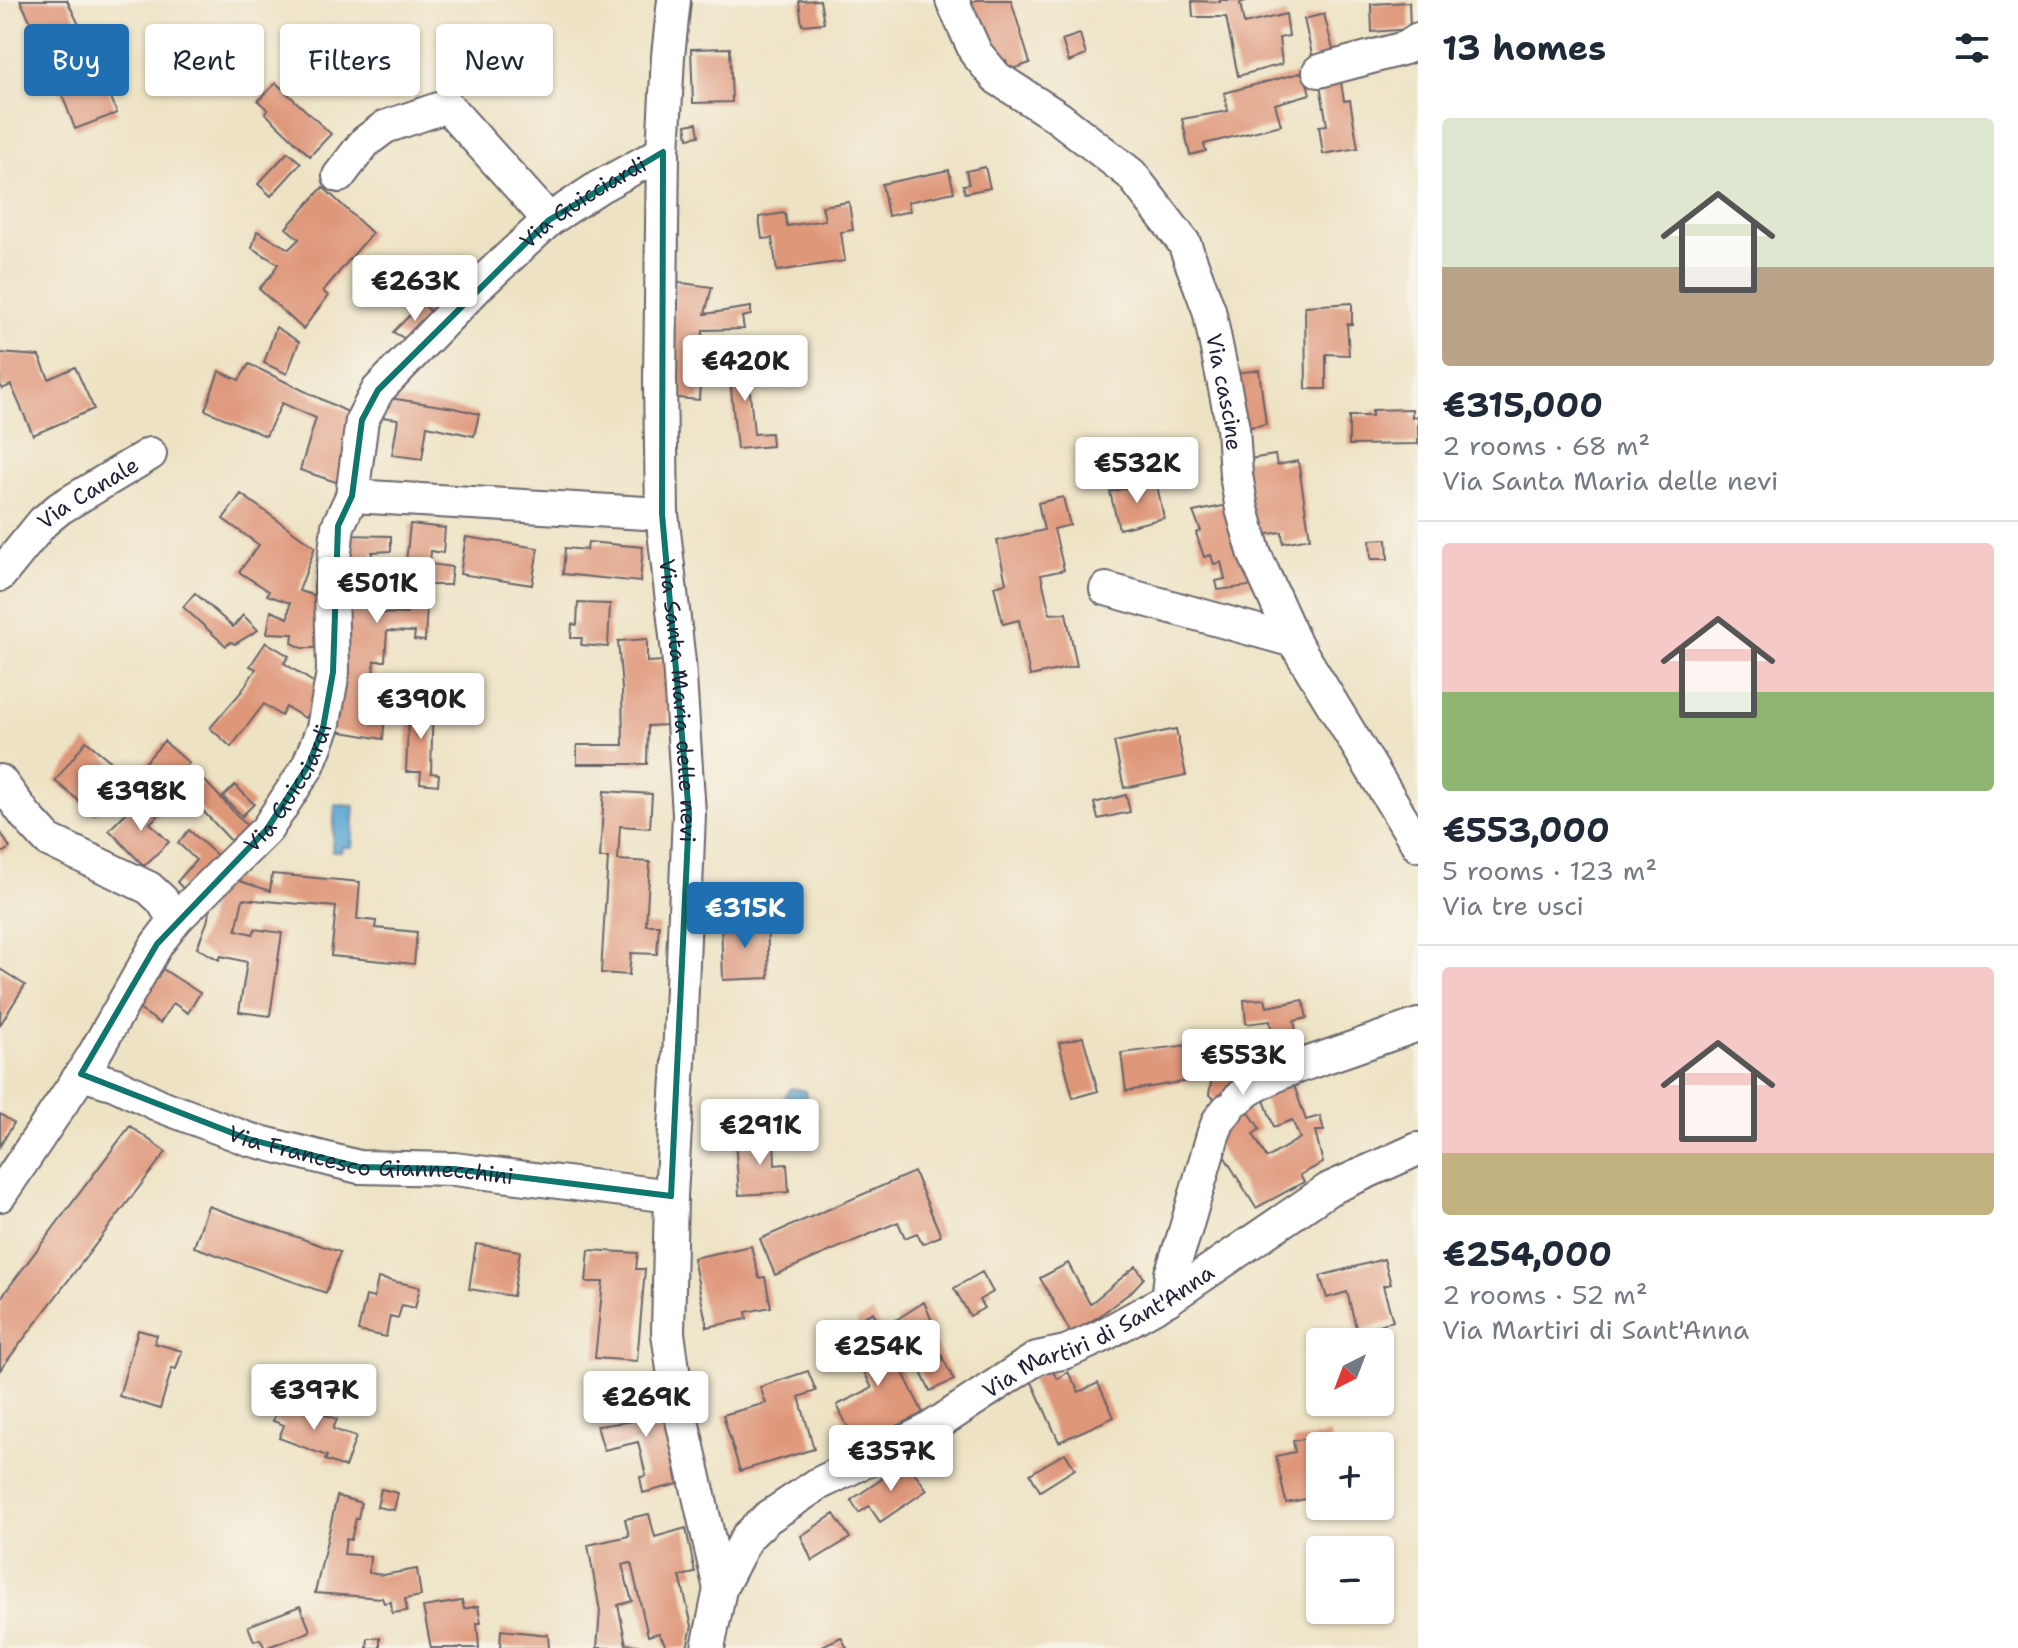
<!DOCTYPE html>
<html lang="en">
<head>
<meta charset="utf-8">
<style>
  :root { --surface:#fff; --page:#f2f2f3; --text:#1f2937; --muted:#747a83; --line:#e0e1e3; --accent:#1f6fb2 }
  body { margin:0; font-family:"Shantell Sans",sans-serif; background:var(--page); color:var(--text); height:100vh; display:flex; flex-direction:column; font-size:30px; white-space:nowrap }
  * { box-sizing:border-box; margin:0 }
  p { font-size:26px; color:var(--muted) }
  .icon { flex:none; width:44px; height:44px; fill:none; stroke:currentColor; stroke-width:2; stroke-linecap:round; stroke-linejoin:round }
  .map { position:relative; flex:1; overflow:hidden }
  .drawer { display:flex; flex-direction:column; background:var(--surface); width:600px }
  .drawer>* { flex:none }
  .guide { position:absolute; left:24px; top:24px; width:760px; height:72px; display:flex; gap:16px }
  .needle { width:52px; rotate:222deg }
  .controls { position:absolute; left:1306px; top:1328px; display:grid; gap:16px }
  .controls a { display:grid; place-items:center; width:88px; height:88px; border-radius:8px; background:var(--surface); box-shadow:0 2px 6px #0004; font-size:40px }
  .price { position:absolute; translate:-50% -68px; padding:0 18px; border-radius:8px; background:#fff; color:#222; font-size:26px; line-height:52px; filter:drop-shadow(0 2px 4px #0008) }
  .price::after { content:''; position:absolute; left:50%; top:48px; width:24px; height:18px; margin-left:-12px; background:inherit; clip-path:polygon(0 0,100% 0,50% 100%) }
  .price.selected { background:var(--accent); color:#fff }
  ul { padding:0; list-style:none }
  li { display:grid; align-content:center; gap:16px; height:424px; padding:0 24px }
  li+li { border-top:2px solid var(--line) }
  li span { display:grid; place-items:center; height:248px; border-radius:8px; color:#555 }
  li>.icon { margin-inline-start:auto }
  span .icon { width:144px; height:144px; fill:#fffc; stroke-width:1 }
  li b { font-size:34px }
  h2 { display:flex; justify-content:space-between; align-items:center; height:96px; padding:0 24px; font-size:34px }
  .tag { padding:0 28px; border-radius:8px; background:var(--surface); box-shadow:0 2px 6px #0004; font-size:28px; line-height:72px }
  .tag.selected { background:var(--accent); color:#fff }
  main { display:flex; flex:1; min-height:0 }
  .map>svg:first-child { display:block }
  .water { fill:#5ea8d6; stroke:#406588; stroke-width:2 }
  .building { fill:#df977a }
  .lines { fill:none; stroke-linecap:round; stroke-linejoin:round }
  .street-casing { stroke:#69656b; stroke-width:36 }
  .street { stroke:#fff; stroke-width:32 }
  .marked { fill:none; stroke:#0f766e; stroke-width:6; stroke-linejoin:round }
  .labels { text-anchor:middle; stroke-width:6; stroke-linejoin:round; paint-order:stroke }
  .street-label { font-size:22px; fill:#22223b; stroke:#f7f3e8 }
</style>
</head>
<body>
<main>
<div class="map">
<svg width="1418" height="1648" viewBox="0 0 1418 1648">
  <rect width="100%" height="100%" fill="#f7f3e8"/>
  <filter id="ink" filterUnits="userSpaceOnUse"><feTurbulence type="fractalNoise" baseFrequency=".0125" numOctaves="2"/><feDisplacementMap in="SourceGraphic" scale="16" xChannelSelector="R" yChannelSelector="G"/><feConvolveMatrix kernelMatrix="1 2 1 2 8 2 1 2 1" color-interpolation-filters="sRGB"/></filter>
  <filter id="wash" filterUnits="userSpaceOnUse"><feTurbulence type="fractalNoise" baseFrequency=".006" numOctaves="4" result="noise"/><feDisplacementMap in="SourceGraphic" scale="32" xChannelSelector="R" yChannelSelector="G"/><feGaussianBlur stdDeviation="1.8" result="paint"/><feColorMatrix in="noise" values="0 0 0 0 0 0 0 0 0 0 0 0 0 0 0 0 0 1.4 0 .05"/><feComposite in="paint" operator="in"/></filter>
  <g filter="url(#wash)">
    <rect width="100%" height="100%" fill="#ede2c3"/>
    <path class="water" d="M335,805L355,806L352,847H342L341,852H332Z
      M791,1088L802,1090L806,1092L808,1120L802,1125H794L786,1119L785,1096Z"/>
    <g id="blocks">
      <path class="building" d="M20,0H67L83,33L45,51Z
        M820,0L824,23L802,25L799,1Z
        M976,0H1011L1030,63L1009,70L1006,60L995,64L960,8Z
        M1220,0H1248L1240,3L1244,24L1286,14L1289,36L1279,38L1282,64L1238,76L1226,17H1193L1192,1L1220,2Z
        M1409,2L1410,29L1372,32L1371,4Z
        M1324,14L1334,54L1313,59L1304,19Z
        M1080,34L1086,55L1069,62L1062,40Z
        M730,48L732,102L693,103L691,49Z
        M1304,72L1310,94L1275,104L1281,125L1204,144L1206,151L1190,155L1182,119L1228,111L1224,93Z
        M89,77L95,87L105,82L117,113L75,129L60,89Z
        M1341,82L1344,101L1350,100L1358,148L1323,154L1319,126L1327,125L1320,85Z
        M276,83L331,134L310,156L265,113L268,110L258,101Z
        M697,123L699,136L688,138L686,125Z
        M288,152L301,163L271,196L258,184Z
        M985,167L990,188L965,193L963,185L969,184L966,171Z
        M949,170L954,192L908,202L910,211L888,216L882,184Z
        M323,187L372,233L323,291L328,296L303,329L259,289L275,271L274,270L278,264L252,248L257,231L289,249L299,239L286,228Z
        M849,202L853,230L841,232L845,261L777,271L772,238L762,239L759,217L785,213L787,226L825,220L822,206Z
        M675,282L712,287L705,314L751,307V315L742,317L744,329L703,330L699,400L667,397Z
        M422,303L436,317L411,342L393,332Z
        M1352,303V324H1347L1349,355L1326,354V389H1306L1305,306Z
        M276,327L299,342L287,374L264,363Z
        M0,353L39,356L49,379L75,367L94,409L33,435L11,385L2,389L0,384Z
        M762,356L764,370L748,372L754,434L771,433L772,446L737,449L728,359Z
        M249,364L356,416L339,483L300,470L316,418L282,403L266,436L205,410L219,371L239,380Z
        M1259,370L1266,424L1240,429L1228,374Z
        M383,397L454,408L479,414L474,436L427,426L422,459L392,455L398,419L371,416Z
        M1412,409V417L1418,416V444L1349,445V416H1372V410Z
        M1275,455L1277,465L1298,461L1310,538L1283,543L1282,532L1255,536L1243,460Z
        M1156,481L1164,518L1119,529L1110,492Z
        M241,494L315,547L299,591L324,598L325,648H302L292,643L293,634L267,633L271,611L288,618L290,603L267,595L269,591L239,572L259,545L223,519Z
        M1063,497L1070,525L1054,529L1064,570L1041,575L1050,614L1066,613L1077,666L1030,676L1019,620L1003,624L994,586L1006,583L997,541L1044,530L1038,503Z
        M1233,504L1257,585L1218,590L1216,581L1225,579L1221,562L1214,564L1211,555L1204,557L1196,533L1201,531L1193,512Z
        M410,524L445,528L443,553L431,551L430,564L452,567L450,585H428L425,641L414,640L415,632L387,631L385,661H374L373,678L388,679L383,739L330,730L345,535L391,536V551L372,552L371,580L381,581L380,602H373V613L407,614L409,583L404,582Z
        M466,537L538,548L532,585L460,574Z
        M1387,539L1388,559H1371L1370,540Z
        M588,542L643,547L640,582L563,574L565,548L587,550Z
        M195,593L233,627L243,615L258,630L235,644L231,642L226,646L183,607Z
        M578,603L610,604L608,647L581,645L582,638H571L572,624L577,625Z
        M647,639V662L666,661L668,725L648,726L647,764H577V745H623L622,689L618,641Z
        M266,642L289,656L284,663L322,688L305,718L286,707L281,716L264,704L231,747L210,728L242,691L256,669L250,666Z
        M409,700L433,701L431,773L439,774L438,785L420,783L421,772H406Z
        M1176,729L1186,775L1124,788L1114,742Z
        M86,741L126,774L95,814L55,781Z
        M164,741L189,763L167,788L142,766Z
        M205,781L250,829L234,844L189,796Z
        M235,785L254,804L242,816L223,797Z
        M604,791L652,794L650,828L620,826L618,860L650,862L646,925H659L657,954L631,953L629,975L601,973L608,858H600Z
        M1126,795L1130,812L1098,819L1094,803Z
        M156,800L165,809L150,823L169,842L144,866L109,830L134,805L142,813Z
        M189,830L221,859L188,894L177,882L196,860L178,843Z
        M0,831L10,848L0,854Z
        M272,874L360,882L357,919L376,921L375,928L417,932L414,964L331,956L336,907L243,899L236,930L253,934L255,929L282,933L270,1016L239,1012L247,962L221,956L219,960L197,948L207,922L215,889L228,877L270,891Z
        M767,920L769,978L723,980L721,922Z
        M161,968L200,993L188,1013L173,1003L160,1023L136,1007Z
        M0,969L25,985L0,1025Z
        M1265,999L1267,1007L1303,1000L1307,1018L1294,1021L1298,1040L1287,1041L1294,1062L1233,1088L1260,1129L1253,1134L1267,1158L1300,1138L1292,1120L1274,1127L1260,1089L1291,1077L1306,1120L1320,1116L1324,1131H1315L1323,1163L1300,1175L1304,1182L1256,1208L1215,1141L1233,1115L1209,1094L1212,1077L1126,1091L1121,1053L1231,1040L1232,1048L1273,1043L1270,1021L1246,1024L1244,1000Z
        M1083,1037L1098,1091L1073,1098L1059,1043Z
        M0,1114L14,1123L0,1146Z
        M130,1126L166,1152L0,1370V1299Z
        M774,1136L775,1165L787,1164L789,1192L739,1195L735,1138Z
        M914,1172L941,1236L922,1244L917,1233L905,1238L898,1222L775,1275L760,1239Z
        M208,1206L340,1252L326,1293L194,1247Z
        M476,1244L520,1251L513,1296L469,1289Z
        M751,1246L759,1278L765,1277L771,1307L746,1312L747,1319L707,1327L693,1258Z
        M589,1250L638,1253L636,1269H645L637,1361L595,1358L603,1282H586Z
        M1384,1259L1391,1284L1383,1286L1393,1321L1357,1331L1347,1292L1327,1298L1320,1276Z
        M1068,1263L1090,1304L1136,1266L1144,1278L1131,1292L1098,1317L1071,1333L1040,1278Z
        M982,1272L993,1292L979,1300L984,1308L970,1316L954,1288Z
        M378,1278L420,1287L415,1308L402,1305L398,1318L390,1316L386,1337L358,1331L366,1296L374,1298Z
        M924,1302L934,1326L928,1329L954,1380L930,1391L896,1320Z
        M873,1312L923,1413L857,1446L837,1405L872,1388L852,1348L866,1341L856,1321Z
        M138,1330L157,1335L154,1343L182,1351L176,1369L172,1368L160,1409L119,1396Z
        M1049,1367L1058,1379L1068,1372L1079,1392L1098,1383L1114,1417L1059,1442L1031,1380Z
        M808,1371L816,1391L799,1397L814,1449L740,1471L723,1415L766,1403L760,1387Z
        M659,1382L678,1484L643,1493L640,1477L646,1476L638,1442L604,1450L597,1426L634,1421L628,1400L645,1395L643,1386Z
        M281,1398L337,1419L333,1429L356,1437L345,1467L325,1460L327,1456L279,1438L284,1425L273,1421Z
        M1330,1434L1333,1446H1320V1496L1286,1503L1276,1456L1295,1452L1293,1441Z
        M1065,1453L1075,1469L1040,1491L1030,1474Z
        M907,1462L927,1490L880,1522L869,1506L859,1513L851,1500Z
        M381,1489L398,1493L394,1510L377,1507Z
        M337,1496L361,1503L358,1518H356L351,1540L346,1539L344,1554L370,1556L369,1573L383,1575L417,1569L421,1596L405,1599L407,1611L392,1613L391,1602L384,1603L382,1598L315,1593Z
        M649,1514L655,1537L686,1528L695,1573L680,1576L692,1626L687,1648H667L659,1633L648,1636L631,1563L622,1565L632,1601L618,1605L626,1644L638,1645V1648H597L600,1611L588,1545L629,1536L625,1519Z
        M834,1514L850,1538L812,1561L801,1536Z
        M462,1601L464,1609L478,1606L481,1623H477L479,1648H431L423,1607Z
        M300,1606L310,1630L309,1632L265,1648L260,1639L254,1641L248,1626Z
        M501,1630L548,1635L549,1648H500Z
        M841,1637L847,1648H818Z
        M368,1638H380V1648H367Z"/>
    </g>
  </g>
  <g filter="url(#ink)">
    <use href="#blocks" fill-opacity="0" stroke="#69656b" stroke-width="2"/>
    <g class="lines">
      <defs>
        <g id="street">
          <path id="s1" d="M674,0L668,56L663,152L660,380L662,514L679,662L689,814L679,1061L671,1196L668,1333L677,1398L720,1589"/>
          <path id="s2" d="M952,0L976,53L997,78L1059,118L1131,174L1184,243L1209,310L1233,428L1236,475L1242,509L1255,555L1294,641L1418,845"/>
          <path d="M1319,71L1405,48L1418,39"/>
          <path d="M339,176L365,142L385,127L447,106L549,220"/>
          <path d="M352,496L662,514"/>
          <path id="s3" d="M0,575L43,522L60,508L150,454"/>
          <path d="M1106,589L1294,641"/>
          <path d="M0,781L26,816L48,840L149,888L162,900L170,913L177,918"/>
          <path id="s4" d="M81,1074L115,1084L161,1106L248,1139L359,1167L454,1169L671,1196"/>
          <path d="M1239,1098L1248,1090L1280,1073L1418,1025"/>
          <path id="s5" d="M0,1195L92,1058L157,944L177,918L267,829L308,766L323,728L333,672L331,587L338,526L352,496L362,420L378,390L480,284L549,220L599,187L663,152"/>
          <path d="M1168,1299L1171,1274L1184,1235L1213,1135L1219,1120L1227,1110"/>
          <path id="s6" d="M708,1648L720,1589L747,1537L767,1518L818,1484L925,1432L1037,1358L1066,1352L1100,1337L1168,1299L1329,1189L1418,1149"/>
        </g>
      </defs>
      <use href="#street" class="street-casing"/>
      <use href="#street" class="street"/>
    </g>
  </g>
  <path class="marked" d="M663,152L662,514L689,814L671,1196L454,1169L359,1167L248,1139L81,1074L157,944L267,829L308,766L323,728L333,672L338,526L352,496L362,420L378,390L549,220Z"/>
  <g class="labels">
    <g class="street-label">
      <text dy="8" stroke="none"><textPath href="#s5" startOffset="1198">Via Guicciardi</textPath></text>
      <text dy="8" stroke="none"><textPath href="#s2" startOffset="498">Via cascine</textPath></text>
      <text dy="8" stroke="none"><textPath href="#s3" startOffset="122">Via Canale</textPath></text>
      <text dy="8" stroke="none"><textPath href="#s1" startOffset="702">Via Santa Maria delle nevi</textPath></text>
      <text dy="8" stroke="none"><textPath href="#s5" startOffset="502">Via Guicciardi</textPath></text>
      <text dy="8" stroke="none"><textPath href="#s4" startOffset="304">Via Francesco Giannecchini</textPath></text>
      <text dy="8" stroke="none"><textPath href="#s6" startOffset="528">Via Martiri di Sant'Anna</textPath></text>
    </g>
  </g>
</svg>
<div class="controls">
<a><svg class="needle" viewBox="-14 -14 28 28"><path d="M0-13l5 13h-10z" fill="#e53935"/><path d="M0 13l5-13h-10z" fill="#747a83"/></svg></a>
<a>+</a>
<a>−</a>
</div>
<b class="price" style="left:415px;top:323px">€263K</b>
<b class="price" style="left:745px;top:403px">€420K</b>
<b class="price" style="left:1137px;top:505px">€532K</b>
<b class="price" style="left:377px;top:625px">€501K</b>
<b class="price" style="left:421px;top:741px">€390K</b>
<b class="price" style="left:141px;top:833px">€398K</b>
<b class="price selected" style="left:745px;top:950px">€315K</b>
<b class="price" style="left:1243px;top:1097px">€553K</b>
<b class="price" style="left:760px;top:1167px">€291K</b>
<b class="price" style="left:878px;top:1388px">€254K</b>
<b class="price" style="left:314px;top:1432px">€397K</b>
<b class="price" style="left:646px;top:1439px">€269K</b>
<b class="price" style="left:891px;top:1493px">€357K</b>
<div class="guide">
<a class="tag selected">Buy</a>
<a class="tag">Rent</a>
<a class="tag">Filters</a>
<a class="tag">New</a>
</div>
</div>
<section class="drawer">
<h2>13 homes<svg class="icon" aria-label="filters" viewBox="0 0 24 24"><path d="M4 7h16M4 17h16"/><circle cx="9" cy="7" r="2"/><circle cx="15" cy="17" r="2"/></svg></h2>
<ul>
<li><span style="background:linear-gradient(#dfe7d0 60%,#b9a48a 0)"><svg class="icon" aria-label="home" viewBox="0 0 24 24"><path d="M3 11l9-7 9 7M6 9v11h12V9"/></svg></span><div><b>€315,000</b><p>2 rooms · 68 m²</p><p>Via Santa Maria delle nevi</p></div></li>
<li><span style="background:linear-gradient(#f6c9c9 60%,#8fb573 0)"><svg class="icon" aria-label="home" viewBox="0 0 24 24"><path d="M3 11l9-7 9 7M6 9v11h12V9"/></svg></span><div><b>€553,000</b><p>5 rooms · 123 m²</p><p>Via tre usci</p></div></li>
<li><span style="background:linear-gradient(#f6c9c9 75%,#c2b280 0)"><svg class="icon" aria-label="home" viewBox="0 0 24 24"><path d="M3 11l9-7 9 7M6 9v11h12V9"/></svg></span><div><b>€254,000</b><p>2 rooms · 52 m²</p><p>Via Martiri di Sant'Anna</p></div></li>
</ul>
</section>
</main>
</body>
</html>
